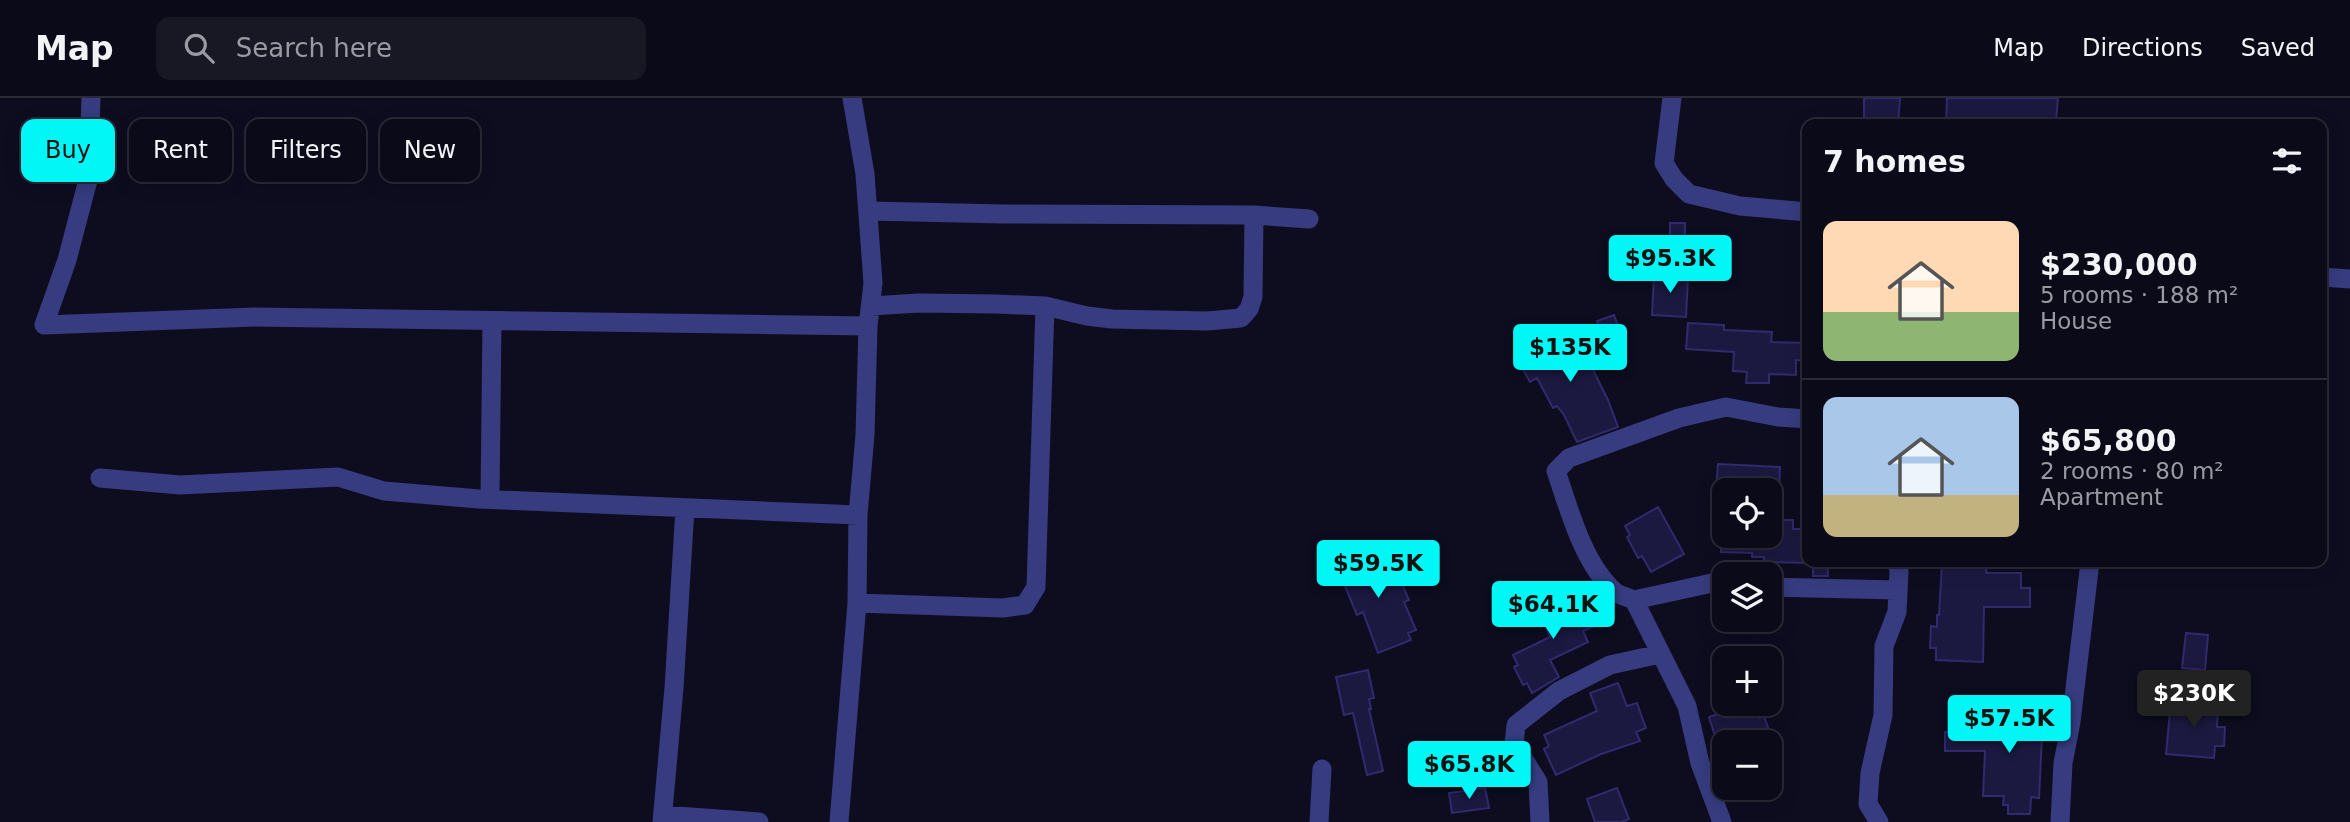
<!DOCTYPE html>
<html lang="en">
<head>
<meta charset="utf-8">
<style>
  :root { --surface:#0a0a18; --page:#181825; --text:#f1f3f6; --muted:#999aa2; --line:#2a2b37; --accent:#00f7f5 }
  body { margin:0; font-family:"DejaVu Sans",sans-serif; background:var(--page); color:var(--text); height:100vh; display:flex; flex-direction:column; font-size:26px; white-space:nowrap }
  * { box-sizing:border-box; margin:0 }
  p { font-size:23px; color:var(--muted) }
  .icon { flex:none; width:38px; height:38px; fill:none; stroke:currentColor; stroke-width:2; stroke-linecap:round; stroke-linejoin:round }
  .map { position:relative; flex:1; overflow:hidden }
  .panel { position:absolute; left:1802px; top:21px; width:525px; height:448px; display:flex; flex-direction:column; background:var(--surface); border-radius:14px; box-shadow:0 4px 18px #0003,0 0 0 2px var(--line) }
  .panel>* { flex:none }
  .hud { position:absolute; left:21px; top:21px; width:665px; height:63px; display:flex; gap:14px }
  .tools { position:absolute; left:1712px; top:380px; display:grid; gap:14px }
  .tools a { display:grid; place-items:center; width:70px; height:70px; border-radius:14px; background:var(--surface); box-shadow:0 4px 18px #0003,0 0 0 2px var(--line); font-size:35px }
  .price { position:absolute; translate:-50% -60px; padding:0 16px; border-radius:7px; background:var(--accent); color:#111; font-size:23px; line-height:46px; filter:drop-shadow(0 2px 4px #0008) }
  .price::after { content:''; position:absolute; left:50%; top:42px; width:21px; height:16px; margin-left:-10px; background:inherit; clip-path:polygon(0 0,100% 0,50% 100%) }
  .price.on { background:#222; color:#fff }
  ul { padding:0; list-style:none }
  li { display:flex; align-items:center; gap:21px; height:175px; padding:0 21px }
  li+li { border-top:2px solid var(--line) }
  li span { display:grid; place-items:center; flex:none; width:196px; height:140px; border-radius:14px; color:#555 }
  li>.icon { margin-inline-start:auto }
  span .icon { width:84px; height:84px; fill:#fffc; stroke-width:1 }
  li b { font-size:30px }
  h2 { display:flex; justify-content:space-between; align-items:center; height:84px; padding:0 21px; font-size:30px }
  .tag { padding:0 24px; border-radius:14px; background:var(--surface); box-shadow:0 4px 18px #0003,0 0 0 2px var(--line); font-size:24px; line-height:63px }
  .tag.on { background:var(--accent); color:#111 }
  header { display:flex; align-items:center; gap:42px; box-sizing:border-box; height:98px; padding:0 35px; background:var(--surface); border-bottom:2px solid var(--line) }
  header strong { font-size:33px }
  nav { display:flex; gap:38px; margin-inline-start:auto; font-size:24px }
  .search { width:490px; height:63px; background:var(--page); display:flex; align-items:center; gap:18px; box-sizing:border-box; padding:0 24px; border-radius:14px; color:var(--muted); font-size:26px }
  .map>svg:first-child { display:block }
  .building { fill:#1c1941; stroke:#302a6e; stroke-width:2 }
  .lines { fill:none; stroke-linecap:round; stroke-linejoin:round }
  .minor { stroke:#373c80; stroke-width:19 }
</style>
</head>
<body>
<header>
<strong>Map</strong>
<div class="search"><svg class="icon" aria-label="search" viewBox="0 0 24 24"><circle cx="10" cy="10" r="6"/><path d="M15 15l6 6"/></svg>Search here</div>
<nav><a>Map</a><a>Directions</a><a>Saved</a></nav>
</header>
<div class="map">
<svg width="2350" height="724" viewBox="0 0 2350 724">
  <rect width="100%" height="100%" fill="#0e0d20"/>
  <path class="building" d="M1864,0H1900L1898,26H1864Z
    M1947,0H2058L2056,23L2024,22L2023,26H1946Z
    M1670,125H1685V143L1670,142Z
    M1665,174L1681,175V180H1688L1686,219L1652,217L1654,178L1664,179Z
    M1614,217L1620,233L1603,239L1597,223Z
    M1688,225L1724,227V232L1772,234L1771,244L1808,245V263L1796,262V277L1769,276V285H1746L1747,274L1733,273L1734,254L1686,251Z
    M1571,228L1608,302L1618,329L1577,344L1564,317L1557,308L1553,310L1537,280L1530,284L1520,266L1527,262L1522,252Z
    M1718,366L1780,369L1779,392H1716Z
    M1658,409L1684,456L1651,474L1642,458L1638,460L1627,439L1630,437L1625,428Z
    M1769,422H1793V431H1808V465L1764,464V459H1752V455L1721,454V438H1769Z
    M1368,454L1372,464L1379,461L1382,467L1392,463L1409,502L1404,504L1416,532L1408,535L1411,542L1378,555L1363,514L1357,517L1336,467Z
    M1813,464H1827L1828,478H1813Z
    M1942,464H1987L1986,475H2021V490H2030V509H1984L1983,564L1936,562V550H1930L1931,528L1937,529V517H1939Z
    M1564,492L1576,517L1589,511L1597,527L1583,533L1588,544L1550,562L1559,579L1532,595L1527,585L1523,587L1514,569L1518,567L1513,557L1550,539L1535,506Z
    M2186,535L2208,537L2205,572L2182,570Z
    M1368,572L1374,600L1369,601L1371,611H1369L1383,673L1367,677L1353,615L1344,617L1336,579Z
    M1618,585L1627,608L1637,605L1644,625L1646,630L1636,634L1640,643L1601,656L1556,677L1544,651L1549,648L1544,637L1597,613L1590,595Z
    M2171,603L2218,607L2217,629H2225L2224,648H2215L2214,660L2166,656Z
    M1720,606H1754L1759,620L1764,618L1770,635L1755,640L1757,644H1731L1728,634L1715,638L1709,619L1723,614Z
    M2021,606L2043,607V617H2046L2045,638H2042L2039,700L2031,699L2030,716H2008V707H2003L2004,698H1983L1985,653H1945V634H1986L1987,620L1999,621L2000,612L2021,613Z
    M1485,690L1489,710L1452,715L1449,695Z
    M1617,690L1629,721L1622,724H1595L1587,701Z"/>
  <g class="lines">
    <path class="minor" d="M91,0L88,82L67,162L44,227L254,219L868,228
      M1672,0L1664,65L1674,81L1689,96L1740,108L1808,114
      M869,113L1004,116L1254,117L1309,121
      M2322,179L2350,181
      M871,208L919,205L996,206L1045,208L1087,218L1112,221L1207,223L1241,220L1249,211L1253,199L1254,117
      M100,380L180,387L338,379L384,393L479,401L858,417
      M490,401L492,223
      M1769,489L1898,492
      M1634,502L1712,485H1724
      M857,505L1003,510L1025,507L1036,489L1045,208
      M663,717L759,724
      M662,724L674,590L685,410
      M839,724L857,505L858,417L865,337L868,228L873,185L865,76L852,0
      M1319,724L1322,671
      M1540,724L1538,684L1514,646L1516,627L1559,593L1610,567L1660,556
      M1722,724L1700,665L1687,608L1634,502C1628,499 1619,498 1614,493C1583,465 1569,411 1556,373L1569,360L1679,320L1726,309L1778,319L1808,321
      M1879,724L1868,706L1870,675L1883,617L1884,548L1897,514L1899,474L1897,464
      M2060,724L2063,665L2071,624L2090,464"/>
  </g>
</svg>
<div class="tools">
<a><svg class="icon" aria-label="locate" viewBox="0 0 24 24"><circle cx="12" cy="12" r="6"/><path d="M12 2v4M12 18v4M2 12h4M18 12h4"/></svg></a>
<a><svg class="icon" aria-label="layers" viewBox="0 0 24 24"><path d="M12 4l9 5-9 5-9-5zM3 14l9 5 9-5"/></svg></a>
<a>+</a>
<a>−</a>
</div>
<b class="price" style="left:1670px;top:197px">$95.3K</b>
<b class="price" style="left:1570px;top:286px">$135K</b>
<b class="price" style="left:1378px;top:502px">$59.5K</b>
<b class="price" style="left:1553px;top:543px">$64.1K</b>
<b class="price on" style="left:2194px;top:632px">$230K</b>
<b class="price" style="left:2009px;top:657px">$57.5K</b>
<b class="price" style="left:1469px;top:703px">$65.8K</b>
<div class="hud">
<a class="tag on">Buy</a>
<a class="tag">Rent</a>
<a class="tag">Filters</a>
<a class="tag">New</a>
</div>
<section class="panel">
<h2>7 homes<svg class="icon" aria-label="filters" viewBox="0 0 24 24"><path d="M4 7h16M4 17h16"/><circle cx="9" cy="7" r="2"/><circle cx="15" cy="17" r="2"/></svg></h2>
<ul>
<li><span style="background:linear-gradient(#ffd9b3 65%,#8fb573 0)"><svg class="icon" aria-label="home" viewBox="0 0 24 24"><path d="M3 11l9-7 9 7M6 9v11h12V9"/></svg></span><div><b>$230,000</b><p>5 rooms · 188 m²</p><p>House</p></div></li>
<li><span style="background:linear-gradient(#a9c7e8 70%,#c2b280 0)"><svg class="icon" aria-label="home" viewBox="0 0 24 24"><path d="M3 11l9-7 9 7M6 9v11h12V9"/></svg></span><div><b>$65,800</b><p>2 rooms · 80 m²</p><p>Apartment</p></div></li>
</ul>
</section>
</div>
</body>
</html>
